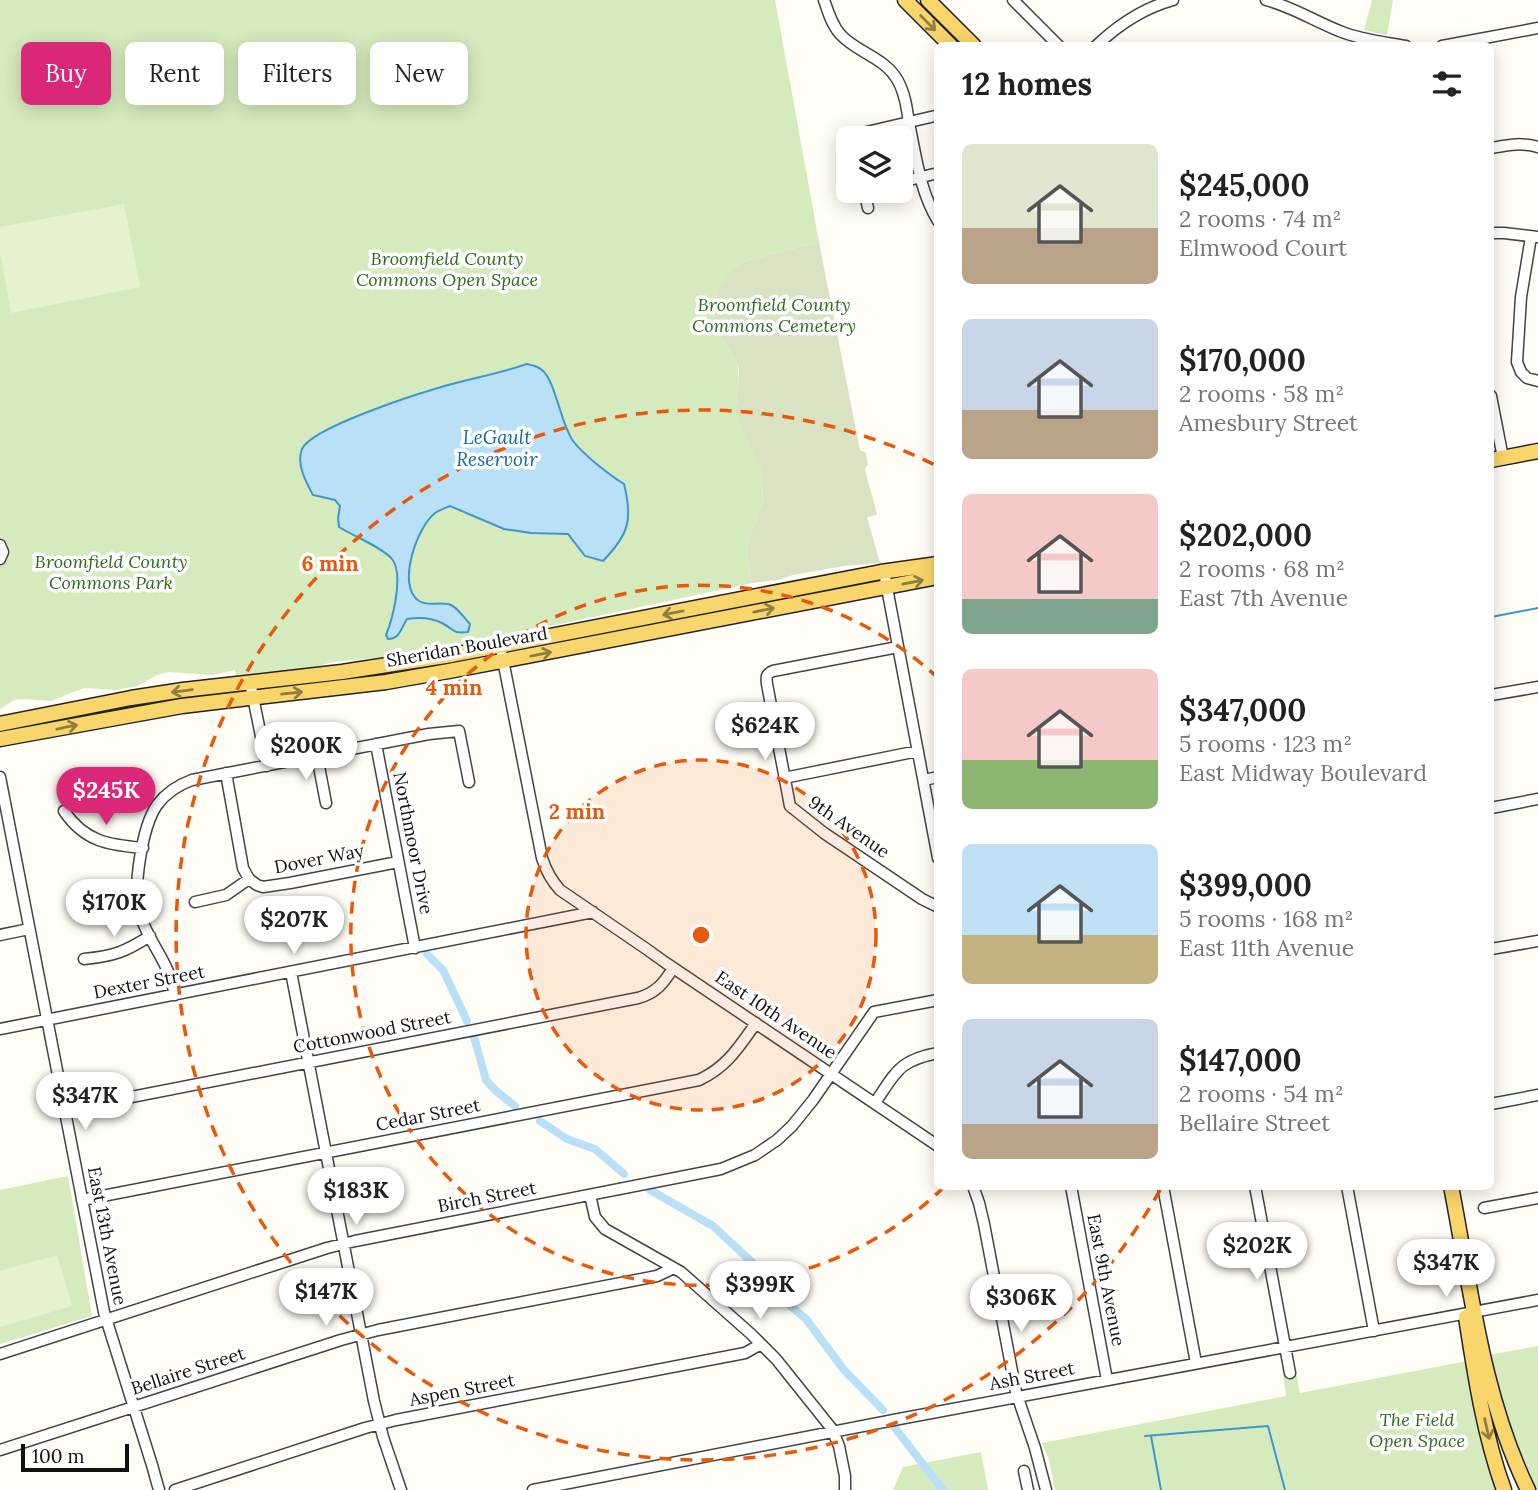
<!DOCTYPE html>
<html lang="en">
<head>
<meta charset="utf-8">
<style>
  :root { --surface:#fff; --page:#f2f2f2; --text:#222; --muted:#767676; --accent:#db2777 }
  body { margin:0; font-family:Lora,serif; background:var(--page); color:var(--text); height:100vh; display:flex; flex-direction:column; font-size:26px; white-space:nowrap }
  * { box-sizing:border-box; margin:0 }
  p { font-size:23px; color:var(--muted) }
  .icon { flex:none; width:38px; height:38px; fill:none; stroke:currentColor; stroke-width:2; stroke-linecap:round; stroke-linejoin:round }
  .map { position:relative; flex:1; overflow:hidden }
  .panel { position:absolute; left:934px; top:42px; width:560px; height:1148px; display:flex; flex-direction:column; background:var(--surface); border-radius:10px; box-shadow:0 4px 18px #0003 }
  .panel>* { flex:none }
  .top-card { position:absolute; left:21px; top:42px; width:665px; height:63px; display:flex; gap:14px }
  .buttons { position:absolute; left:836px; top:126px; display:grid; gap:14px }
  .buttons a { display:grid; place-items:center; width:77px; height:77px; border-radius:10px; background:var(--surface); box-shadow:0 4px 18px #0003; font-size:35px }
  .scale { position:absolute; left:21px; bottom:18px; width:108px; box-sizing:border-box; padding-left:7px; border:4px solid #111; border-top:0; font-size:19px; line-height:24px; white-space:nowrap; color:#111; -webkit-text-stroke:5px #fff; paint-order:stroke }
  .price { position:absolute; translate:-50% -60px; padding:0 16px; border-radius:24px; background:#fff; color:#222; font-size:23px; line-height:46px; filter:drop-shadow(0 2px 4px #0008) }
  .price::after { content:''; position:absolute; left:50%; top:42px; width:21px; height:16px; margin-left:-10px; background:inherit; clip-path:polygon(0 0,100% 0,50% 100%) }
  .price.on { background:var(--accent); color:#fff }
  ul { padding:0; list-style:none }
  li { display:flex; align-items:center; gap:21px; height:175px; padding:0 28px }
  li span { display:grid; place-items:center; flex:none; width:196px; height:140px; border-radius:10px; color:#555 }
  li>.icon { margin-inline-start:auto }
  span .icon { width:84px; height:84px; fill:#fffc; stroke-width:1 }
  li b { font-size:30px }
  h2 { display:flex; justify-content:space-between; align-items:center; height:84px; padding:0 28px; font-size:30px }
  .tag { padding:0 24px; border-radius:10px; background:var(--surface); box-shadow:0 4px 18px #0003; font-size:24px; line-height:63px }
  .tag.on { background:var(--accent); color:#fff }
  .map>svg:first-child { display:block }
  .green { fill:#d5ebbd }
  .cemetery { fill:#d9e3c4 }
  .pitch { fill:#e6f2cf }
  .water { fill:#b9e0f7; stroke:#3f96cf; stroke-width:2 }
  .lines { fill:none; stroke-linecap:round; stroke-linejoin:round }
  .stream { stroke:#3f96cf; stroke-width:2 }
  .canal { stroke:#b9e0f7; stroke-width:8 }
  .minor-casing { stroke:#444; stroke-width:13 }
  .major-casing { stroke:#222; stroke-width:17 }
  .minor { stroke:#fff; stroke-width:10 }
  .major { stroke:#f9d66b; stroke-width:14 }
  .oneway { stroke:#917d42 }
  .ring { fill:none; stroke:#e8590c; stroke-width:3.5; stroke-dasharray:12 9 }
  .labels { text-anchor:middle; stroke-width:7; stroke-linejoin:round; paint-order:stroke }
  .park-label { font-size:18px; font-style:italic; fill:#2f6b1f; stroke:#fff }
  .street-label { font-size:18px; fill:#111; stroke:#fff }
  .water-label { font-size:19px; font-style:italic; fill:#1768a6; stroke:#fff }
  .centre { fill:#e8590c; stroke:#fff; stroke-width:3.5 }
  .ring-label { font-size:21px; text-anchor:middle; font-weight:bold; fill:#e8590c; stroke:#fff; stroke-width:7; stroke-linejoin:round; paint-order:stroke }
</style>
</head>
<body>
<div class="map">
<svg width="1538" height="1490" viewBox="0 0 1538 1490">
  <rect width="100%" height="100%" fill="#fffdf5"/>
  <path class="green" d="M0,0H775L819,242L749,260L738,265L717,291L714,314L715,326L720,336L737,362L739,380L736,404L761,469L763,502L746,547L752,583L509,635L383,657L333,662L318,666L242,676L236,677L235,670L212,675L169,672L157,675L137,686L116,690L85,688L73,692L51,701L24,699L14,700L0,709Z
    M1372,0H1393L1387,35L1364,30Z
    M68,1176L92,1316L0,1344V1190Z
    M1538,1346V1490H1535C1514,1447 1500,1401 1489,1355Z
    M1467,1361L1497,1490H1055L1049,1460L1042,1443L1286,1396L1283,1375L1296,1372L1300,1393Z
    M981,1452L988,1490H893L903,1467Z"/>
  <path class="cemetery" d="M819,242L860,450L866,453L868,464L865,469C868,485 874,499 877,515L867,517L880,563L844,566L793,575L778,580L752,583L746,547L763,502L761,469L736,414V404L739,380V371L737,362L720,336L715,326L714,314L717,291L729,273L738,265L749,260Z"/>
  <path class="pitch" d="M124,204L140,287L11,313L0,252V227Z
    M57,1255L72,1306L0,1327V1271Z"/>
  <path class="water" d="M527,364C532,365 538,366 542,370C555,380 561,424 573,441C584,455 608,474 624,484C633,520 629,534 603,561L585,556L568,534L531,533L504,529L450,506C445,508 439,510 435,513C417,527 396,586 419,601C429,607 441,601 451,605C459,609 464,618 470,624L468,632C452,634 455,630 442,623C430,617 419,617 407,619C401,628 400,639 388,639L386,635C393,618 404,574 392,559C382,547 353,536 339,527L338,518L340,506L335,500L313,495C306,482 296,464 302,449C311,428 414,395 438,388C468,379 498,374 527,364Z"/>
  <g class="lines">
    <path class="stream" d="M1491,617L1538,608
      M1145,1436L1268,1426L1285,1490
      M1151,1436L1161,1490"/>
    <path class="canal" d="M427,954L443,970L467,1021
      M474,1037L486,1080L496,1091L515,1106
      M540,1121L567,1139L595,1149L624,1174
      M650,1190L713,1226L767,1276L782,1299L806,1319L844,1370L883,1410
      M895,1428L943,1490"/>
    <defs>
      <path id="minor" d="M824,0C828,12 832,25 840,34C857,53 885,57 898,81C905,94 907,109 909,123C916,156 920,192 938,221
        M1013,0L1059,46
        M1266,0C1293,7 1316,22 1342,32C1362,40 1384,42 1406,46
        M1096,46C1118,25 1144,8 1173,0
        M1442,46L1538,28
        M858,134L935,116
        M1491,148C1508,145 1521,142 1538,147
        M901,182L938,173
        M868,208L866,199L870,191
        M1491,233H1504L1538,237
        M1531,237L1521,297L1517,362L1521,372L1527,378L1538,381
        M1491,396L1503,458
        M0,545L3,552L0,559
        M884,572L938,858
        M898,647L773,671C766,674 766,677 767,684L790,806L824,833L922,899L938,907
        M502,655L542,858C546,871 551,880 560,890L645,948L666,963L938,1146
        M250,682L267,766
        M1491,695L1538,687
        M376,744L415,948
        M317,756L326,803
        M226,773L243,868L249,879L257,885L263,887L290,883L398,862
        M0,777L104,1312L152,1465L159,1490
        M784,778L918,751
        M924,780L938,777
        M1491,808L1538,799
        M64,811C85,842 109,845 143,848
        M195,902L226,895L249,879
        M0,935L29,929
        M1491,949L1538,941
        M84,959C114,956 125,952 150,936
        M291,972L374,1401L383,1437L401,1490
        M175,995C169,961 150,945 140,915C132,890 142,827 157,805C166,793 178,785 192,780L429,734L459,731L469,782
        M0,1029L593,912
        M875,1103C896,1072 899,1060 938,1053
        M1491,1104L1538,1095
        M65,1110L638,998C656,993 664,983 673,968
        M973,1186L979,1203L984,1224L1016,1392L1035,1448L1046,1490
        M1071,1186L1107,1380
        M1163,1186L1196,1363
        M1255,1186L1290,1373
        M1347,1186L1374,1331
        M590,1195L595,1217L605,1229L681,1272L751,1334L776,1359L832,1429L839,1446L845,1476V1490
        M82,1200L699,1080C727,1067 739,1047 756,1023
        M1484,1208L1538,1198
        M0,1354L327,1248L355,1241L721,1169L755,1155L777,1140L792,1126L813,1100L874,1012L938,1000
        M0,1450L341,1340L378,1330L657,1276L674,1268
        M1024,1471L1028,1490
        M175,1490L365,1428L396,1420L745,1353L761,1344
        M533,1490L899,1419L1538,1300"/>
      <path id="major" d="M905,0L951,46
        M928,0L974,46
        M1491,460L1538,451
        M0,724L131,698L183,690L342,672L452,655L881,572L938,564
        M0,739L182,706L386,682L449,671L938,577
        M1451,1186C1471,1289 1482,1395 1528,1490
        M1466,1317C1475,1375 1484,1435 1504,1490"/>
    </defs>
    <use href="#minor" class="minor-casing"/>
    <use href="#major" class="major-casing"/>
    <use href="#minor" class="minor"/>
    <use href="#major" class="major"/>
  </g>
  <defs><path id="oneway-shaft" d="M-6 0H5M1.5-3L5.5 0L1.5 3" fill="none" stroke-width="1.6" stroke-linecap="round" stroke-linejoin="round" transform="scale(1.75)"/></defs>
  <g class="oneway">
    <use href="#oneway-shaft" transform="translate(928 23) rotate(45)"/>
    <use href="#oneway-shaft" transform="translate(913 582) rotate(-11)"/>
    <use href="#oneway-shaft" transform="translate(764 610) rotate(-11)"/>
    <use href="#oneway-shaft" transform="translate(673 613) rotate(169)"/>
    <use href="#oneway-shaft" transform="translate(541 654) rotate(-11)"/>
    <use href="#oneway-shaft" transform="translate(182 691) rotate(172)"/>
    <use href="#oneway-shaft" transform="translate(292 693) rotate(-6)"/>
    <use href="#oneway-shaft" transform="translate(67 727) rotate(-12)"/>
    <use href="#oneway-shaft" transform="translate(1487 1429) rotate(77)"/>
  </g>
  <circle cx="701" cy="935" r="175" fill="#e8590c" fill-opacity=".12"/>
  <g class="ring">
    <circle cx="701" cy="935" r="175"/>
    <path d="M944 1187A350 350 0 1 1 937 677"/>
    <path d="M1160 1190A525 525 0 1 1 935 465"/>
  </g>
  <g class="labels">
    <g class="park-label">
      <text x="447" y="265">Broomfield County<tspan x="447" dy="21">Commons Open Space</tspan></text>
      <text x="774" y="311">Broomfield County<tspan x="774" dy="21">Commons Cemetery</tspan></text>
      <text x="111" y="568">Broomfield County<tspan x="111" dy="21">Commons Park</tspan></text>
      <text x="1417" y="1426">The Field<tspan x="1417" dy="21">Open Space</tspan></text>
    </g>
    <g class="street-label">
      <text transform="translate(467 647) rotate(-10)" y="6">Sheridan Boulevard</text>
      <text transform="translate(849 827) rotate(35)" y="6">9th Avenue</text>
      <text transform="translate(413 843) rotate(79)" y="6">Northmoor Drive</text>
      <text transform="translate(319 859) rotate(-11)" y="6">Dover Way</text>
      <text transform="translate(149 982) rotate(-11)" y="6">Dexter Street</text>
      <text transform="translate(776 1015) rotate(34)" y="6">East 10th Avenue</text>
      <text transform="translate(372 1032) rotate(-11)" y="6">Cottonwood Street</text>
      <text transform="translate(428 1115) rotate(-11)" y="6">Cedar Street</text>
      <text transform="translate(487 1197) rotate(-11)" y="6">Birch Street</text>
      <text transform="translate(107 1236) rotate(79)" y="6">East 13th Avenue</text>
      <text transform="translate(1106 1280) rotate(79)" y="6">East 9th Avenue</text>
      <text transform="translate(188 1371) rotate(-18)" y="6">Bellaire Street</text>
      <text transform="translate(1032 1376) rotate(-11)" y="6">Ash Street</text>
      <text transform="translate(462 1390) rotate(-11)" y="6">Aspen Street</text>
    </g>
    <g class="water-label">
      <text x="497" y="444">LeGault<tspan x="497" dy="22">Reservoir</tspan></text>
    </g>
  </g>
  <circle cx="701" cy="935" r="10" class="centre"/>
  <g class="ring-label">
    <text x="330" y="571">6 min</text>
    <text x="454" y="695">4 min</text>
    <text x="577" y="819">2 min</text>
  </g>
</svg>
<div class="buttons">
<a><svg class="icon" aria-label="layers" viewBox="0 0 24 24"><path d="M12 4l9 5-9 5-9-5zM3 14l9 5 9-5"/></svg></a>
</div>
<div class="scale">100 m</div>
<b class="price" style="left:765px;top:762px">$624K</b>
<b class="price" style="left:306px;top:782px">$200K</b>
<b class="price on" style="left:106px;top:827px">$245K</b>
<b class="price" style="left:114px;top:939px">$170K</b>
<b class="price" style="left:294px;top:956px">$207K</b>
<b class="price" style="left:85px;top:1132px">$347K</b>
<b class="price" style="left:356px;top:1227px">$183K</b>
<b class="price" style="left:1257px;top:1282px">$202K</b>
<b class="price" style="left:1446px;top:1299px">$347K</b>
<b class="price" style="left:760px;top:1321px">$399K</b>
<b class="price" style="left:326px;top:1328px">$147K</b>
<b class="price" style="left:1021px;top:1334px">$306K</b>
<div class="top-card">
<a class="tag on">Buy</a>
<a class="tag">Rent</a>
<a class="tag">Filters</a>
<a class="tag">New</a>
</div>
<section class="panel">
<h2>12 homes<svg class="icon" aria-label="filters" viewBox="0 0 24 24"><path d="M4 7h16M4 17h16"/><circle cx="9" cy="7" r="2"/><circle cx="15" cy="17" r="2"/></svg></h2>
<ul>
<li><span style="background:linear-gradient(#dfe7d0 60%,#b9a48a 0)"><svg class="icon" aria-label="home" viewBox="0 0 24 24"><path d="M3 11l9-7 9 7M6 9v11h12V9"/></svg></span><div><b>$245,000</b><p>2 rooms · 74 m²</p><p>Elmwood Court</p></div></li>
<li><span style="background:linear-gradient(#c9d6e8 65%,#b9a48a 0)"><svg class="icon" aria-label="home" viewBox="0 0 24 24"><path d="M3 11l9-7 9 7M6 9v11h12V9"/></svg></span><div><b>$170,000</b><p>2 rooms · 58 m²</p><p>Amesbury Street</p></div></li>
<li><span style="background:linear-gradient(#f6c9c9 75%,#7fa58c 0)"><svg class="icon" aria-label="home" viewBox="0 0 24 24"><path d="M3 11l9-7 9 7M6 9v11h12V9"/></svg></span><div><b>$202,000</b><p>2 rooms · 68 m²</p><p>East 7th Avenue</p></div></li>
<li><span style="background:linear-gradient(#f6c9c9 65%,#8fb573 0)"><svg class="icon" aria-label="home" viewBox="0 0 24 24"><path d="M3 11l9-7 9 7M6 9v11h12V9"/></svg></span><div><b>$347,000</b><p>5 rooms · 123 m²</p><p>East Midway Boulevard</p></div></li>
<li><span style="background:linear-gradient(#bfe0f5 65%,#c2b280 0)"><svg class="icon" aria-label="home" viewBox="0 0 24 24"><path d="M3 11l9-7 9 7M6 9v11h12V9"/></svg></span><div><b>$399,000</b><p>5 rooms · 168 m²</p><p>East 11th Avenue</p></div></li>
<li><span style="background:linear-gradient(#c9d6e8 75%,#b9a48a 0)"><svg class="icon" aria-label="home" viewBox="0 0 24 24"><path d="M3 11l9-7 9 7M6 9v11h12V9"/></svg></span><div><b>$147,000</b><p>2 rooms · 54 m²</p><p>Bellaire Street</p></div></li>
</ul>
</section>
</div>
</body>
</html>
